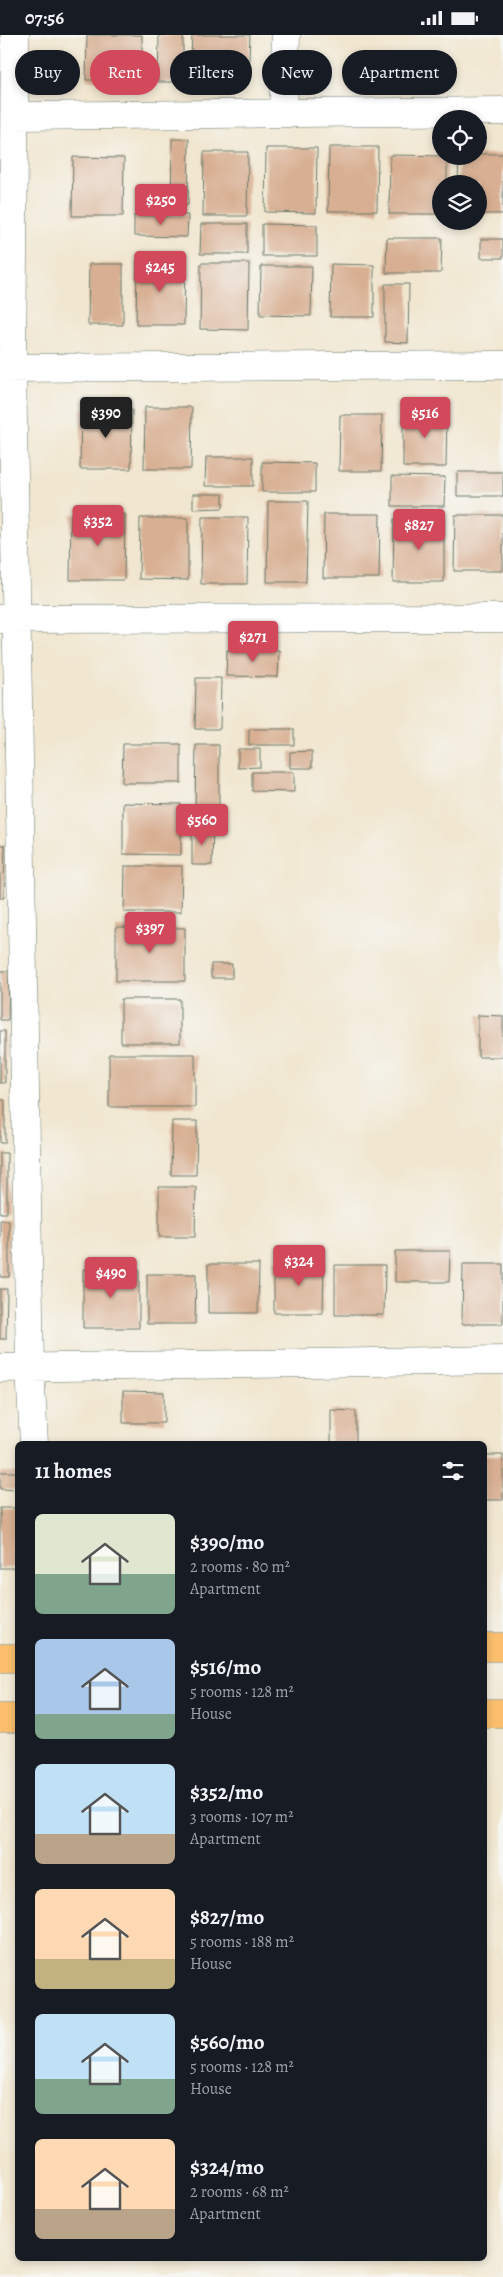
<!DOCTYPE html>
<html lang="en">
<head>
<meta charset="utf-8">
<style>
  :root { --surface:#171b24; --page:#20242c; --text:#f1f3f6; --muted:#9ea1a6; --accent:#d1495b }
  body { margin:0; font-family:Alegreya,serif; background:var(--page); color:var(--text); height:100vh; display:flex; flex-direction:column; font-size:19px; white-space:nowrap }
  * { box-sizing:border-box; margin:0 }
  p { font-size:16px; color:var(--muted) }
  .icon { flex:none; width:28px; height:28px; fill:none; stroke:currentColor; stroke-width:2; stroke-linecap:round; stroke-linejoin:round }
  .map { position:relative; flex:1; overflow:hidden }
  .side { position:absolute; left:15px; top:1406px; width:472px; height:820px; display:flex; flex-direction:column; background:var(--surface); border-radius:8px; box-shadow:0 2px 8px #0003 }
  .side>* { flex:none }
  .top-card { position:absolute; left:15px; top:15px; width:474px; height:45px; display:flex; gap:10px }
  .controls { position:absolute; left:432px; top:75px; display:grid; gap:10px }
  .controls a { display:grid; place-items:center; width:55px; height:55px; border-radius:50%; background:var(--surface); box-shadow:0 2px 8px #0003; font-size:25px }
  .price { position:absolute; translate:-50% -42px; padding:0 11px; border-radius:5px; background:var(--accent); color:#fff; font-size:16px; line-height:32px; filter:drop-shadow(0 1px 2px #0008) }
  .price::after { content:''; position:absolute; left:50%; top:30px; width:15px; height:11px; margin-left:-8px; background:inherit; clip-path:polygon(0 0,100% 0,50% 100%) }
  .price.on { background:#222; color:#fff }
  ul { padding:0; list-style:none }
  li { display:flex; align-items:center; gap:15px; height:125px; padding:0 20px }
  li span { display:grid; place-items:center; flex:none; width:140px; height:100px; border-radius:8px; color:#555 }
  li>.icon { margin-inline-start:auto }
  span .icon { width:60px; height:60px; fill:#fffc; stroke-width:1 }
  li b { font-size:21px }
  h2 { display:flex; justify-content:space-between; align-items:center; height:60px; padding:0 20px; font-size:21px }
  .pill { padding:0 18px; border-radius:22px; background:var(--surface); box-shadow:0 2px 8px #0003; font-size:18px; line-height:45px }
  .pill.on { background:var(--accent); color:#fff }
  .status { display:flex; justify-content:space-between; align-items:center; height:35px; padding:0 25px; background:var(--surface); direction:ltr }
  .status svg { height:14px; fill:currentColor }
  .map>svg:first-child { display:block }
  .building { fill:#d8af92 }
  .lines { fill:none; stroke-linecap:round; stroke-linejoin:round }
  .minor-casing { stroke:#68786a; stroke-width:29 }
  .major-casing { stroke:#68786a; stroke-width:29 }
  .minor { stroke:#fff; stroke-width:28 }
  .major { stroke:#fabe6d; stroke-width:28 }
</style>
</head>
<body>
<div class="status"><b>07:56</b><svg viewBox="0 0 49 12"><path d="M0 12V9h3v3zM5 12V6h3v6zM10 12V3h3v9zM15 12V0h3v12zM26 1h20v11H26zM47 4h2v5h-2z"/></svg></div>
<div class="map">
<svg width="503" height="2242" viewBox="0 0 503 2242">
  <rect width="100%" height="100%" fill="#f6f6f2"/>
  <filter id="ink" filterUnits="userSpaceOnUse"><feTurbulence type="fractalNoise" baseFrequency=".02" numOctaves="2"/><feDisplacementMap in="SourceGraphic" scale="10" xChannelSelector="R" yChannelSelector="G"/><feConvolveMatrix kernelMatrix="1 2 1 2 8 2 1 2 1" color-interpolation-filters="sRGB"/></filter>
  <filter id="wash" filterUnits="userSpaceOnUse"><feTurbulence type="fractalNoise" baseFrequency=".0096" numOctaves="4" result="noise"/><feDisplacementMap in="SourceGraphic" scale="20" xChannelSelector="R" yChannelSelector="G"/><feGaussianBlur stdDeviation="1.12" result="paint"/><feColorMatrix in="noise" values="0 0 0 0 0 0 0 0 0 0 0 0 0 0 0 0 0 1.4 0 .05"/><feComposite in="paint" operator="in"/></filter>
  <g filter="url(#wash)">
    <rect width="100%" height="100%" fill="#f1e6cf"/>
    <g id="blocks">
      <path class="building" d="M87,0H142V45H86Z
        M159,0H183V47H158Z
        M192,0H250L248,46L190,45Z
        M172,104H189L188,170H171Z
        M329,112H378L377,176H328Z
        M266,113H317L316,178L265,177Z
        M204,117H248L247,181H203Z
        M479,119H503V179H479V149H458L459,121H479Z
        M390,120L447,121V149H441V179H389Z
        M73,122L124,123L123,181H72Z
        M134,180H188L187,202L134,201Z
        M201,189H247V219H200Z
        M262,189L317,190V221H262Z
        M387,203H442L441,238H386Z
        M481,204H503V223H481Z
        M137,225H185L184,290H136Z
        M201,228H249L248,295L200,294Z
        M89,229H123V290H88Z
        M331,229L374,230V282H330Z
        M261,231H312L311,281L260,280Z
        M385,249H409L408,308L385,307Z
        M145,372H192L191,434H144Z
        M81,374L132,375L131,434H80Z
        M403,375L447,376L446,432H403Z
        M340,380H382L381,436H339Z
        M206,422H253V451H205Z
        M262,427L315,428V457H262Z
        M457,437H503V461H457Z
        M392,441L445,442L444,471H392Z
        M193,459H223V473L193,474Z
        M268,466H308L306,547H267Z
        M71,479H125L124,545H70Z
        M324,479H380L379,543H323Z
        M455,480H503V536H454Z
        M202,482H248L247,549H201Z
        M140,483H188V545L139,544Z
        M394,484H444V547H393Z
        M227,615H279L278,642L226,641Z
        M196,643H221L220,694H195Z
        M249,694H294V710H249Z
        M123,709H181V748H122Z
        M196,710H219V775L195,774Z
        M238,714H260V732L238,733Z
        M312,716V733H290V717Z
        M252,737H294V757L252,756Z
        M123,768L181,769V820L123,819Z
        M192,793H213L212,830H192Z
        M0,810H5L4,863H0Z
        M125,831H182L181,877H124Z
        M116,892L185,893V946H116Z
        M211,929H232V943H211Z
        M0,936H9L8,985H0Z
        M121,964H180V1008H121Z
        M478,980L503,981V1022H478Z
        M0,996H5V1048H0Z
        M109,1019H195V1072H109Z
        M0,1065H5V1108H0Z
        M172,1086H197L196,1140H171Z
        M0,1118H7V1178H0Z
        M159,1152H196L195,1202H159Z
        M0,1185H9V1242H0Z
        M395,1216H450L449,1247H395Z
        M274,1225L324,1226L323,1278H274Z
        M208,1229H259L258,1278H208Z
        M463,1229H503V1289H462Z
        M335,1230H385L384,1280H335Z
        M83,1234H139V1293H83Z
        M147,1239H196L195,1289H147Z
        M0,1254H7L6,1304H0Z
        M123,1356L164,1357V1388H123Z
        M331,1375L356,1376V1408H331Z
        M485,1420H503V1465H485Z
        M0,1437H18V1455L0,1454Z
        M0,1473H18V1533H0Z"/>
    </g>
  </g>
  <g filter="url(#ink)">
    <use href="#blocks" fill-opacity="0" stroke="#68786a" stroke-width="1"/>
    <g class="lines">
      <defs>
        <path id="minor" d="M15,0L12,332L30,1333L34,1409
          M283,77L286,0
          M15,81L503,76
          M0,333L503,330
          M0,584L503,583
          M0,1333L503,1325"/>
        <path id="major" d="M485,1612H503
          M0,1623H18
          M485,1678H503
          M0,1683H18"/>
      </defs>
      <use href="#minor" class="minor-casing"/>
      <use href="#major" class="major-casing"/>
      <use href="#minor" class="minor"/>
      <use href="#major" class="major"/>
    </g>
  </g>
</svg>
<div class="controls">
<a><svg class="icon" aria-label="locate" viewBox="0 0 24 24"><circle cx="12" cy="12" r="6"/><path d="M12 2v4M12 18v4M2 12h4M18 12h4"/></svg></a>
<a><svg class="icon" aria-label="layers" viewBox="0 0 24 24"><path d="M12 4l9 5-9 5-9-5zM3 14l9 5 9-5"/></svg></a>
</div>
<b class="price" style="left:161px;top:191px">$250</b>
<b class="price" style="left:160px;top:258px">$245</b>
<b class="price on" style="left:106px;top:404px">$390</b>
<b class="price" style="left:425px;top:404px">$516</b>
<b class="price" style="left:98px;top:512px">$352</b>
<b class="price" style="left:419px;top:516px">$827</b>
<b class="price" style="left:253px;top:628px">$271</b>
<b class="price" style="left:202px;top:811px">$560</b>
<b class="price" style="left:150px;top:919px">$397</b>
<b class="price" style="left:299px;top:1252px">$324</b>
<b class="price" style="left:111px;top:1264px">$490</b>
<div class="top-card">
<a class="pill">Buy</a>
<a class="pill on">Rent</a>
<a class="pill">Filters</a>
<a class="pill">New</a>
<a class="pill">Apartment</a>
</div>
<section class="side">
<h2>11 homes<svg class="icon" aria-label="filters" viewBox="0 0 24 24"><path d="M4 7h16M4 17h16"/><circle cx="9" cy="7" r="2"/><circle cx="15" cy="17" r="2"/></svg></h2>
<ul>
<li><span style="background:linear-gradient(#dfe7d0 60%,#7fa58c 0)"><svg class="icon" aria-label="home" viewBox="0 0 24 24"><path d="M3 11l9-7 9 7M6 9v11h12V9"/></svg></span><div><b>$390/mo</b><p>2 rooms · 80 m²</p><p>Apartment</p></div></li>
<li><span style="background:linear-gradient(#a9c7e8 75%,#7fa58c 0)"><svg class="icon" aria-label="home" viewBox="0 0 24 24"><path d="M3 11l9-7 9 7M6 9v11h12V9"/></svg></span><div><b>$516/mo</b><p>5 rooms · 128 m²</p><p>House</p></div></li>
<li><span style="background:linear-gradient(#bfe0f5 70%,#b9a48a 0)"><svg class="icon" aria-label="home" viewBox="0 0 24 24"><path d="M3 11l9-7 9 7M6 9v11h12V9"/></svg></span><div><b>$352/mo</b><p>3 rooms · 107 m²</p><p>Apartment</p></div></li>
<li><span style="background:linear-gradient(#ffd9b3 70%,#c2b280 0)"><svg class="icon" aria-label="home" viewBox="0 0 24 24"><path d="M3 11l9-7 9 7M6 9v11h12V9"/></svg></span><div><b>$827/mo</b><p>5 rooms · 188 m²</p><p>House</p></div></li>
<li><span style="background:linear-gradient(#bfe0f5 65%,#7fa58c 0)"><svg class="icon" aria-label="home" viewBox="0 0 24 24"><path d="M3 11l9-7 9 7M6 9v11h12V9"/></svg></span><div><b>$560/mo</b><p>5 rooms · 128 m²</p><p>House</p></div></li>
<li><span style="background:linear-gradient(#ffd9b3 70%,#b9a48a 0)"><svg class="icon" aria-label="home" viewBox="0 0 24 24"><path d="M3 11l9-7 9 7M6 9v11h12V9"/></svg></span><div><b>$324/mo</b><p>2 rooms · 68 m²</p><p>Apartment</p></div></li>
</ul>
</section>
</div>
</body>
</html>
